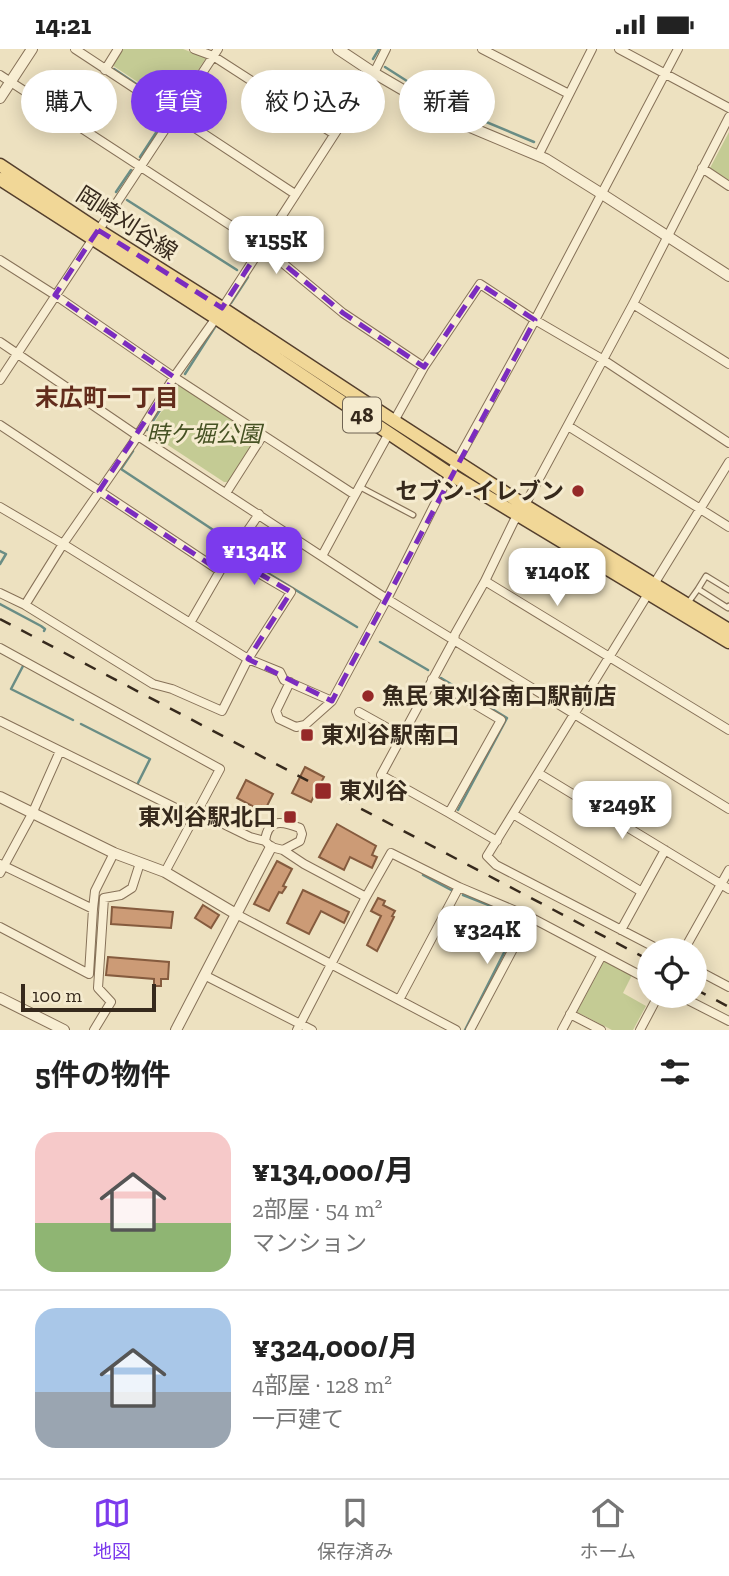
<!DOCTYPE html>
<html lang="ja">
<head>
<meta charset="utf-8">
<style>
  :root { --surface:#fff; --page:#f2f2f2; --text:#222; --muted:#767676; --line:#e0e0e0; --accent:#7c3aed }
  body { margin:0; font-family:"Zilla Slab","Noto Sans JP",serif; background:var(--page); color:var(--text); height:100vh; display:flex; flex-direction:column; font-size:26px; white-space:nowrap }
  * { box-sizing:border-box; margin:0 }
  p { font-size:23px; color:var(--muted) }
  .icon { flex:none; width:38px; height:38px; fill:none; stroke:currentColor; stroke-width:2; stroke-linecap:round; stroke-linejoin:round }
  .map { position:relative; height:981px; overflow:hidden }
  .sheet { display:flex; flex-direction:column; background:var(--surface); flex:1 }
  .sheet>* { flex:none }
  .hud { position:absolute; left:21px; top:21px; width:688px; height:63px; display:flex; gap:14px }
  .buttons { position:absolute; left:637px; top:889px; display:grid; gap:14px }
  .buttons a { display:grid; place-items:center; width:70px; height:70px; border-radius:50%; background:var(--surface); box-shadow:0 4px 18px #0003; font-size:35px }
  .scale { position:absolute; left:21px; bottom:18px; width:135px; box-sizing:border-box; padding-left:7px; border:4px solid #36291c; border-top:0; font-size:19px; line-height:24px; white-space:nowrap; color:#36291c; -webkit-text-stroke:5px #f5ebcf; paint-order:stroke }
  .price { position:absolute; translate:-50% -60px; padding:0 16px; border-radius:14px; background:#fff; color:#222; font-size:23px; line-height:46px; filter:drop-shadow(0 2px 4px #0008) }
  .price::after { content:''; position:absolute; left:50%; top:42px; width:21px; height:16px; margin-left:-10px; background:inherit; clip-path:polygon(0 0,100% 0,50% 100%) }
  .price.active { background:var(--accent); color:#fff }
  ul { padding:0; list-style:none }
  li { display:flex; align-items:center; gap:21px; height:175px; padding:0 35px }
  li+li { border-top:2px solid var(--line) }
  li span { display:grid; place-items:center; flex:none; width:196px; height:140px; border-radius:21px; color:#555 }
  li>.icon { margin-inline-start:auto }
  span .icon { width:84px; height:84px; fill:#fffc; stroke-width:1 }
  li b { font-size:30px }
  h2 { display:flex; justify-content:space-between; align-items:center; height:84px; padding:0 35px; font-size:30px }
  .tag { padding:0 24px; border-radius:32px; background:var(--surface); box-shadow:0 4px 18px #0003; font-size:24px; line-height:63px }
  .tag.active { background:var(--accent); color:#fff }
  .status { display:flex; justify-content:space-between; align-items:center; height:49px; padding:0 35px; background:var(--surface); direction:ltr }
  .status svg { height:19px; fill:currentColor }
  .menu { display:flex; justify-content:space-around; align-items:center; height:98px; border-top:2px solid var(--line); background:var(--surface); font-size:19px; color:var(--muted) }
  .menu a { display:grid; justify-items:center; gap:4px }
  .menu .active { color:var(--accent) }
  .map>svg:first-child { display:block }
  .green { fill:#c4cb94 }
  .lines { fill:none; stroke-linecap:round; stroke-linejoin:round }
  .stream { stroke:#6a8d85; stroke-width:2.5 }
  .building { fill:#cc9b76; stroke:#855b3e; stroke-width:2 }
  .service-casing { stroke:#867158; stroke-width:7 }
  .minor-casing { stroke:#867158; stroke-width:10 }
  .tertiary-casing { stroke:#867158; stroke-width:12 }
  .primary-casing { stroke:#543f2d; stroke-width:15 }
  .service { stroke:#f8eed3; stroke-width:4.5 }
  .minor { stroke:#f8eed3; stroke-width:8 }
  .tertiary { stroke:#f8eed3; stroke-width:10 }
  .primary { stroke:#f1d797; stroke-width:12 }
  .rail { stroke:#36291c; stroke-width:2.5; stroke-dasharray:12 12; stroke-linecap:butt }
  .marked { fill:none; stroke:#7b2cbf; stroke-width:5; stroke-dasharray:14 9; stroke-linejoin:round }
  .poi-dot { fill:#952928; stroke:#f5ebcf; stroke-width:2.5 }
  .labels { text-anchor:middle; stroke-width:6; stroke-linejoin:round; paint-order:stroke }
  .shield { fill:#f5ebcf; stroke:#6f6352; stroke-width:2 }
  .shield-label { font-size:21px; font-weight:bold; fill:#36291c }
  .street-label { font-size:23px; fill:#36291c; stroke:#f5ebcf }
  .park-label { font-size:23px; font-style:italic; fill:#465223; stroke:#f5ebcf }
  .poi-label { font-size:23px; font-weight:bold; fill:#36291c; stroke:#f5ebcf; text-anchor:start }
  .neighbourhood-label { font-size:24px; font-weight:bold; fill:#622c1c; stroke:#f5ebcf }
</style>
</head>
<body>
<div class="status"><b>14:21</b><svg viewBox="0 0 49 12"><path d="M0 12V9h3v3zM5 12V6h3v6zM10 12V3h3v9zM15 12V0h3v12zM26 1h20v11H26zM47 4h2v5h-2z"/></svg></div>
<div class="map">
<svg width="729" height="981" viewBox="0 0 729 981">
  <rect width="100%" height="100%" fill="#ede1c0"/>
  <path class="green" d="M123,0H183L206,9L174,57L112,16Z
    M729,83V131L710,119Z
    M179,336L257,386V390L229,433H224L148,383Z
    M604,912L632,926L623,944L646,957L633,981H612L577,963Z"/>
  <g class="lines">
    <path class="stream" d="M373,10L379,0
      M385,18L443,55L534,93
      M114,20L172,59
      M140,108L165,70
      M116,143L131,121
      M127,151L237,221
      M231,254L248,228
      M185,325L215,278
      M147,381L177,335
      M133,402L121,420L233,494
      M0,502L6,505L0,515
      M238,506L357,578
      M0,555L41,577L45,580L44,582
      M380,593L428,621
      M23,617L11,640L73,671
      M441,629L507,669L458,761
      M81,675L150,710L137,736
      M423,826L453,842
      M463,846L519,868L520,872L465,981"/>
  </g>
  <path class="building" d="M305,718L324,728L311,753L292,744Z
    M246,731L273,745L266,759L262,757L260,761L237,749Z
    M337,775L376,797L372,806L377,808L372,819L350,808L344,821L319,808Z
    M277,812L292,820L283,837L286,838L282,844L279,843L269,862L254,855Z
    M303,841L349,863L344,874L321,862L309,885L287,874Z
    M378,849L385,852L383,856L395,862L392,867L394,868L377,902L367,896L381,867L371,862Z
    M203,856L219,866L211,879L195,869Z
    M112,858L173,863L171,879L111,875Z
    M108,908L169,913L168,930H161V937H154V930L106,926Z"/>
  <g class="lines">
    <defs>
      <path id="service" d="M360,438L413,466
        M698,540L706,527L729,541
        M688,554L698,540L728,559L729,557"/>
      <path id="minor" d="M75,0L295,145
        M194,0L213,7L334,85
        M482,0L569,45
        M619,0L729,59
        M105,21L118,0
        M0,26L262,197L343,264L424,318
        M538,107L592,0
        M702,119L729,137
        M0,211L55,246L174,328L355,446L389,384
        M633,255L729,315
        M0,293L138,387L387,550L729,760
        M0,331L218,0
        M394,372L424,318L480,235L535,271L602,310L729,394
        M0,376L220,522
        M568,377L729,478
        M226,444L263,386
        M0,458L63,495L25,556
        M322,507L355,446
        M485,532L514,472L519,467L633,255L729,68
        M0,544L25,556L153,635L172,640L222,662L248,610L291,543L231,508
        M190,574L220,522L259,465
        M0,599L220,720L165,823
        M432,630L501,671L449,764L381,726L454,591L455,585L485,532L729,681
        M290,633L276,662L279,670L296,678L305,676L332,652L387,550L450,425L535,271L678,0
        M332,652L284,631L280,623L248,610L63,495L133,394L174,328L216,269L374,24L386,0
        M359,663L402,687
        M0,672L186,764L197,762L250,788L265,792L271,798L283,801L304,815L366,848
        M538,724L729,840
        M449,764L497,792
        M513,765L642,843
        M265,792C268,769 282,772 300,779L302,785L300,792L283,801
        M0,815L93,860L89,925L0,878
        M0,824L32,765L60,702
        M93,860L95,842L114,804
        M236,865L456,981
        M621,881L665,801
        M660,901L496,816L487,807L729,413
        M684,901L729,821
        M695,920L729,938
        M204,926L312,981
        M680,947L729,972
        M399,951L459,838
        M570,965L601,981
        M94,981L111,953L98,939L104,849L121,846L132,839L140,814
        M297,981L366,848L391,804L459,838L530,868L649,931
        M470,981L530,868
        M562,981L602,906
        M640,981L658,947"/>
      <path id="tertiary" d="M338,0L374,24L458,73L546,110L602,145L729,227
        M0,49L32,0
        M0,748L114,804L165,823L236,865
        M0,949L64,981
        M176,981L271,798"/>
      <path id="primary" d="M0,116L98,181L222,259L394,372L524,456L729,581
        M0,130L216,269L450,425L729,593"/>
    </defs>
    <use href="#service" class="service-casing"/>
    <use href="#minor" class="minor-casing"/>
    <use href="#tertiary" class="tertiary-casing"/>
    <use href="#primary" class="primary-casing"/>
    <use href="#service" class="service"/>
    <use href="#minor" class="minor"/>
    <use href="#tertiary" class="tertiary"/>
    <use href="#primary" class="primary"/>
    <path class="rail" d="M0,570L649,911
      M695,940L729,958"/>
  </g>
  <path class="marked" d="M98,181L222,259L262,197L343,264L424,318L480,235L535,271L332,652L248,610L291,543L231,508L220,522L99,442L174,328L55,246Z"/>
  <g class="poi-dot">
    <circle cx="578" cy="442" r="7"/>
    <circle cx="368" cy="647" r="7"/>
    <rect x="300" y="679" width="14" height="14" rx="3.5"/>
    <rect x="314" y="733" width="18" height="18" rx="3.5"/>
    <rect x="283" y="761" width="14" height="14" rx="3.5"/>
  </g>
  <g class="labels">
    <rect class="shield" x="343" y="348.5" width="38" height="35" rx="5"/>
    <g class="shield-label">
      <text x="362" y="373">48</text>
    </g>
    <g class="street-label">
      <text transform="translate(127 174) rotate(33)" y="8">岡崎刈谷線</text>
    </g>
    <g class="park-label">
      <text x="204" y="393">時ケ堀公園</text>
    </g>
    <g class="poi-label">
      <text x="564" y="450" text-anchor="end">セブン-イレブン</text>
      <text x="382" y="655">魚民 東刈谷南口駅前店</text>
      <text x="321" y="694">東刈谷駅南口</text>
      <text x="339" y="750">東刈谷</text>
      <text x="276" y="776" text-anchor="end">東刈谷駅北口</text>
    </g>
    <g class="neighbourhood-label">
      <text x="107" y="357">末広町一丁目</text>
    </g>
  </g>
</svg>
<div class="buttons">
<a><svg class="icon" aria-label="locate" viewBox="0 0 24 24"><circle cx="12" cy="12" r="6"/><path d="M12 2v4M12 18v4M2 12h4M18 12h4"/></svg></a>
</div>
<div class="scale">100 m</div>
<b class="price" style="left:276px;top:227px">¥155K</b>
<b class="price active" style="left:254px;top:538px">¥134K</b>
<b class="price" style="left:557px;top:559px">¥140K</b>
<b class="price" style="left:622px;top:792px">¥249K</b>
<b class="price" style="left:487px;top:917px">¥324K</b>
<div class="hud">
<a class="tag">購入</a>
<a class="tag active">賃貸</a>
<a class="tag">絞り込み</a>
<a class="tag">新着</a>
</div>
</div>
<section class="sheet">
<h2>5件の物件<svg class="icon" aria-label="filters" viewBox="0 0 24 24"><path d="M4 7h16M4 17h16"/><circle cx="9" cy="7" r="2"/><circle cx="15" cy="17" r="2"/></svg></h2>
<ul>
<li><span style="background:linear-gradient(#f6c9c9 65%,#8fb573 0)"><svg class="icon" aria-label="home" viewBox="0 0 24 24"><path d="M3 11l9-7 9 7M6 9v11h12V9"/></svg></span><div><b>¥134,000/月</b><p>2部屋 · 54 m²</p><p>マンション</p></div></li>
<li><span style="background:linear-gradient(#a9c7e8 60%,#9aa5b1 0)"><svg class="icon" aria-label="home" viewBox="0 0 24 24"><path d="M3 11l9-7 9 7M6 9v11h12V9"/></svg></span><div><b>¥324,000/月</b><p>4部屋 · 128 m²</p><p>一戸建て</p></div></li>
</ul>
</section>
<nav class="menu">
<a class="active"><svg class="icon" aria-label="map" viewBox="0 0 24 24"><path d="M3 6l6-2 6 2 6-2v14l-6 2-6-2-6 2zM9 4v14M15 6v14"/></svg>地図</a>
<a><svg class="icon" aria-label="saved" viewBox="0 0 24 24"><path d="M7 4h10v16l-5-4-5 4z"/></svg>保存済み</a>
<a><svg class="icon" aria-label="home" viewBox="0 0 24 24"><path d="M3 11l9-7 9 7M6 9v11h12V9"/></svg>ホーム</a>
</nav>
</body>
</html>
